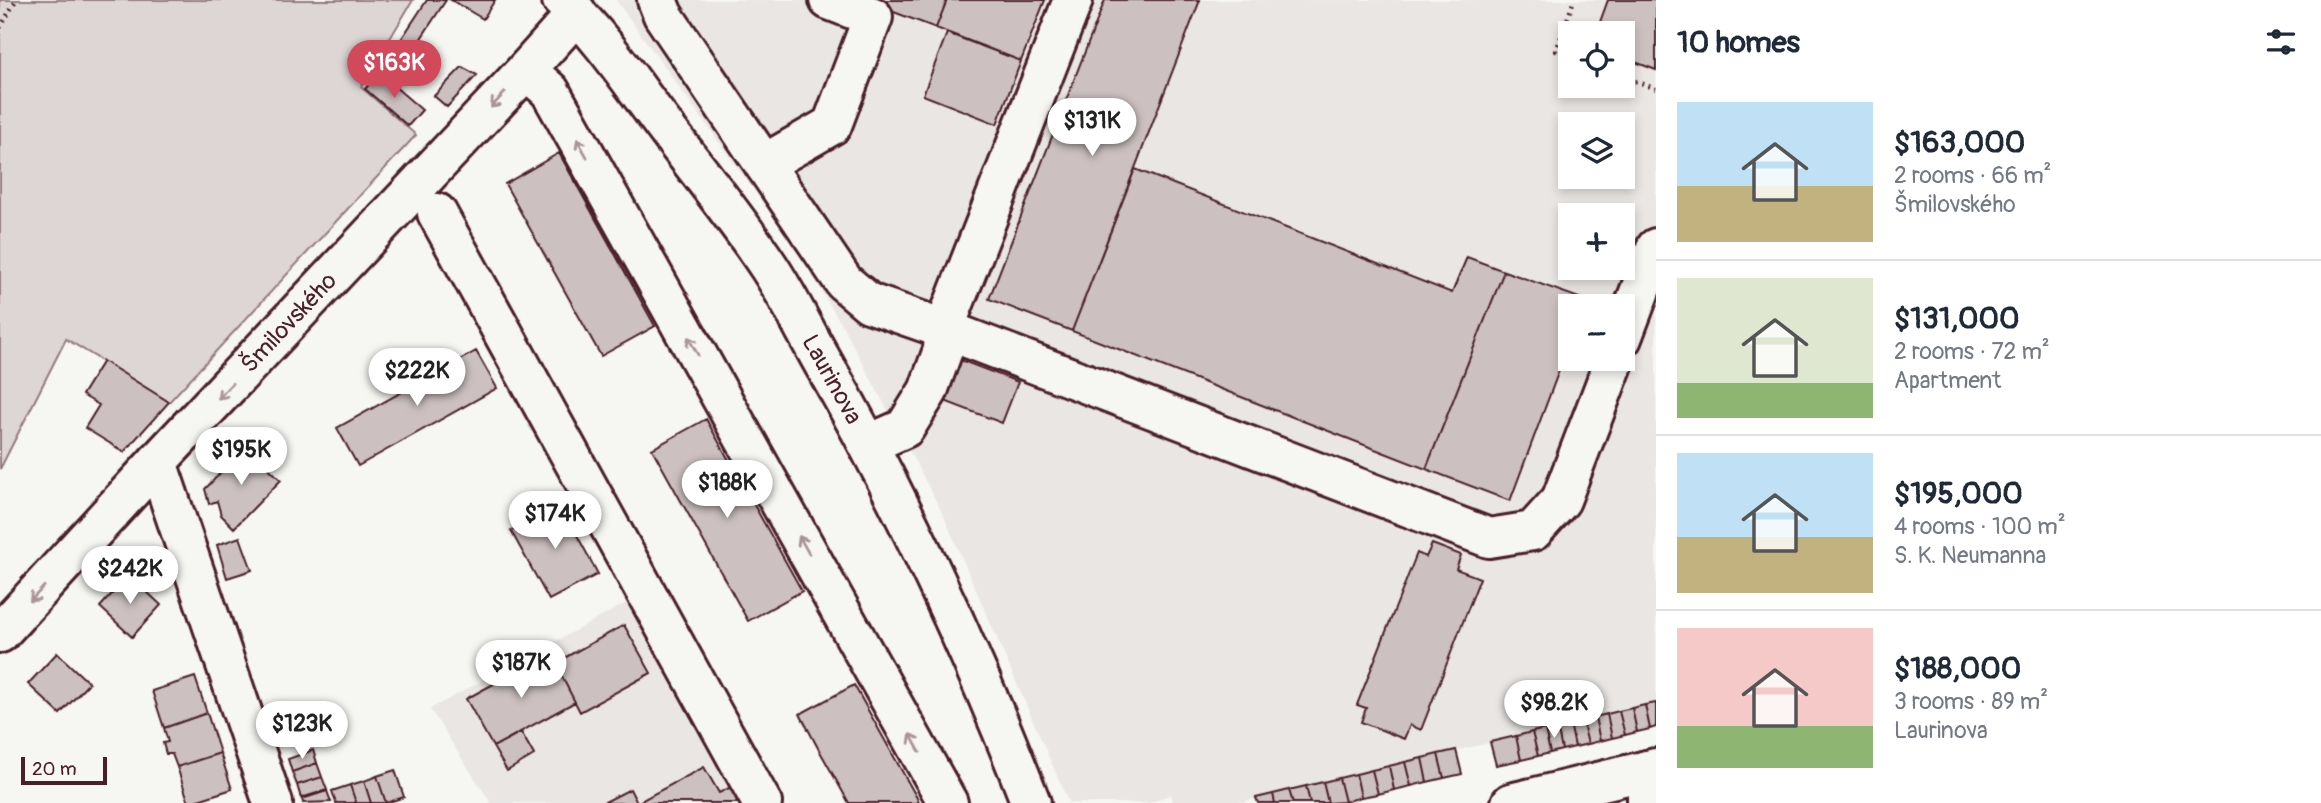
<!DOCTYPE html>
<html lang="en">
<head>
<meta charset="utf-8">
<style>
  :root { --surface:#fff; --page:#f2f2f3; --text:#1f2937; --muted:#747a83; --line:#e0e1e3; --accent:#d1495b }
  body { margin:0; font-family:Pangolin,sans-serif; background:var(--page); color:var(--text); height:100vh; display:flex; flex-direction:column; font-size:26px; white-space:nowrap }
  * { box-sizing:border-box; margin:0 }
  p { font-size:23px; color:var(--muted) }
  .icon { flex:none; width:38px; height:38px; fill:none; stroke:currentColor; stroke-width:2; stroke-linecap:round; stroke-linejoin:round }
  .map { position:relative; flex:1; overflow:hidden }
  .details { display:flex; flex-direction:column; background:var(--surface); width:665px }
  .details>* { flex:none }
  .controls { position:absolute; left:1558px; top:21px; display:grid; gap:14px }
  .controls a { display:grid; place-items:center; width:77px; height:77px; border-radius:0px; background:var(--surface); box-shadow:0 4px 10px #0003; font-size:35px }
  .scale { position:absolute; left:21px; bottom:18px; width:86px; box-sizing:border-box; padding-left:7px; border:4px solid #4a1f2b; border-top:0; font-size:19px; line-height:24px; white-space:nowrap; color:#4a1f2b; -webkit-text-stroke:5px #f6f6f2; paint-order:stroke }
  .price { position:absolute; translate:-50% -60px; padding:0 16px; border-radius:24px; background:#fff; color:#222; font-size:23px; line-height:46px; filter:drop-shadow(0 2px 4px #0008) }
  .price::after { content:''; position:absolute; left:50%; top:42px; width:21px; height:16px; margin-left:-10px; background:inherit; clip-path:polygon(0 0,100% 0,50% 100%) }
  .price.current { background:var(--accent); color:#fff }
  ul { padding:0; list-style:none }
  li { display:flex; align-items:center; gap:21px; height:175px; padding:0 21px }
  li+li { border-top:2px solid var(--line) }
  li span { display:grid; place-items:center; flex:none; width:196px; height:140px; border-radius:0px; color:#555 }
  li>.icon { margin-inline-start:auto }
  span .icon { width:84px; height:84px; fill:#fffc; stroke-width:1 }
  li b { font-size:30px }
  h2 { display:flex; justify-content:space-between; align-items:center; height:84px; padding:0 21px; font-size:30px }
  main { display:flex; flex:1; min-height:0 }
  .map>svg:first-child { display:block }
  .built { fill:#e9e6e3; fill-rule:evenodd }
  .green { fill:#ddd6d5; stroke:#947a80; stroke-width:2 }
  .building { fill:#ccc1c0; stroke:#4a1f2b; stroke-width:2 }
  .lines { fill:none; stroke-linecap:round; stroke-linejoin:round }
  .minor-casing { stroke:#4a1f2b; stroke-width:44 }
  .path { stroke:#4a1f2b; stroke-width:4.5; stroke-dasharray:2 5; stroke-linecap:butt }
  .minor { stroke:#f6f6f2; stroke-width:38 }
  .oneway { stroke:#a99598 }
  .labels { text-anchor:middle; stroke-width:7; stroke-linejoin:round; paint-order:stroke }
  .street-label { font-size:24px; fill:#4a1f2b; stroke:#f6f6f2 }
</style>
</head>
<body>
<main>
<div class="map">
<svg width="1656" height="803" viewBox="0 0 1656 803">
  <rect width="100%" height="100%" fill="#f6f6f2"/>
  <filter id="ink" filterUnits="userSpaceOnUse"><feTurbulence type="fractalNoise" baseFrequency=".0143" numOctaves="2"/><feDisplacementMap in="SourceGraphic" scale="14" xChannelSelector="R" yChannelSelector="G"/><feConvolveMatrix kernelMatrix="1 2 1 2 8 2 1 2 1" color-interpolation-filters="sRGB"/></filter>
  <g filter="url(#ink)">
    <path class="built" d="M616,0H1656V703L1241,802L1173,803L1171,794L1149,803H1069L942,512L845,330L795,247ZM1570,33H1622V86H1570ZM1570,124H1622V177H1570ZM1570,215H1622V268H1570ZM1570,306H1622V359H1570Z
      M638,597L752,803H491L430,709Z"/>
    <path class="green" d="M0,0H413L361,87L416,135L169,402L66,339L0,469Z"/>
    <path class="building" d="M427,0H446L392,83L379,73Z
      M451,0H495L483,19Z
      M862,0H947L936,28Z
      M947,0H1045L1021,61L936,28Z
      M1105,0H1200L1072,331L989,299Z
      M1608,0H1656V70L1622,57V33H1596Z
      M947,33L1021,61L997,124L923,95Z
      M462,67L477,75L447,107L434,96Z
      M379,73L422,110L408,126L365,89Z
      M559,153L655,326L601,356L505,184Z
      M1135,169L1452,293L1467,257L1504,271L1426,469L1072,331Z
      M1504,271L1585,300L1583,306H1570V341L1510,501L1426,469Z
      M476,351L497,388L358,466L337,428Z
      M950,356L1018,382L1002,423L934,397Z
      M103,361L169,402L124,452L85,428L99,405L82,395Z
      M706,419L802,591L748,621L652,449Z
      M246,446L281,480L234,528L221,515L217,501L209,504L205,489Z
      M562,497L569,511L565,513L598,574L549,600L511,531L560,504L557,500Z
      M240,537L252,570L227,578L217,545Z
      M1432,544L1461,555L1456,569L1480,578L1421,730L1410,725L1404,739L1361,722L1366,708L1357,705L1417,553L1426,557Z
      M129,575L161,605L132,637L100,607Z
      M624,625L651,673L580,712L555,663Z
      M57,653L89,683L60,714L28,684Z
      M550,653L575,702L493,747L466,699Z
      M195,677L207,713L164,728L152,691Z
      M854,685L917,798L919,803H849L818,748L800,714Z
      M1656,703V727L1650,729L1645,705Z
      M1645,705L1650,729L1637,732L1632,708Z
      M1632,708L1637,732L1625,735L1619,711Z
      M1619,711L1625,735L1612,738L1607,714Z
      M207,713L220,753L177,767L172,754H166L163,743L168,742L164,728Z
      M1607,714L1612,738L1600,741L1595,717Z
      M1595,717L1600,741L1588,744L1582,720Z
      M1582,720L1588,744L1575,747L1570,723Z
      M1570,723L1575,747L1562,750L1557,726Z
      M1557,726L1562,750L1550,753L1545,729Z
      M1545,729L1550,753L1538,756L1532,732Z
      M521,732L534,755L507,771L493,747Z
      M1532,732L1538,756L1521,760L1516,736Z
      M1516,736L1521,760L1496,765L1490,742Z
      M313,750L317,763L292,772L288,759Z
      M1456,750L1462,774L1444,778L1438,754Z
      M220,753L232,789L189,803L177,767Z
      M1438,754L1444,778L1427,782L1422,758Z
      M1422,758L1427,782L1411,786L1405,762Z
      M1405,762L1411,786L1394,790L1389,766Z
      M317,763L322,777L297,785L292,772Z
      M1389,766L1394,790L1378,794L1372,770Z
      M704,767L719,793L733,786L742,803H603L630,789L637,803Z
      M395,770L404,797L386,803L377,776Z
      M1372,770L1378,794L1361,797L1356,774Z
      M1356,774L1361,797L1345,802L1339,778Z
      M377,776L386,803H371L364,781Z
      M322,777L327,790L301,798L297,785Z
      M1339,778L1345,802L1328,803L1323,782Z
      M364,781L371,803H356L350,785Z
      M1323,782L1328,803H1310L1306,786Z
      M350,785L356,803H336L332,791Z
      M1306,786L1310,803H1293L1289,790Z
      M1289,790L1293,803H1275L1273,794Z
      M327,791L331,802L303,803L302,799Z
      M1273,794L1275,803H1258L1256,798Z"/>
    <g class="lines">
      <defs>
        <g id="minor">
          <path id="s1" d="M562,0C602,36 635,88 668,131C702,176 738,220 769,267C790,299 807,335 826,368C905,507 973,654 1031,803"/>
          <path d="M657,0L663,15L844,282L869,303L944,329L1073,0"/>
          <path d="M526,70L550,91L948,803"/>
          <path d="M764,164L832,125L873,17L829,0"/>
          <path d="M437,213L762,803"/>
          <path d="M1622,338L1656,248"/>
          <path d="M869,444L905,428L928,391L943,350L944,329L1489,538L1533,531L1561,500L1615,359"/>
          <path d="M157,462L273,803"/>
          <path id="s2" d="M0,633L157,462L526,70L577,13"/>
          <path d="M1511,803L1656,768"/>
          <path d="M1647,803V770"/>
        </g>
      </defs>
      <use href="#minor" class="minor-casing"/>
      <path class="path" d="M0,28L16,0
        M1570,56L1556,51L1574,0
        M1622,76L1656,89"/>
      <use href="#minor" class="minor"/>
    </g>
    <defs><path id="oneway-shaft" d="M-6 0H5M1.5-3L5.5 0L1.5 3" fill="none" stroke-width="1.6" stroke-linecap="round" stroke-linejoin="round" transform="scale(1.75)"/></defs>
    <g class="oneway">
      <use href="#oneway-shaft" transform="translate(498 100) rotate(133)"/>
      <use href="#oneway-shaft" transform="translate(582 148) rotate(-119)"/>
      <use href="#oneway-shaft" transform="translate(693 346) rotate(-119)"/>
      <use href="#oneway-shaft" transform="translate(225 391) rotate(133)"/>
      <use href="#oneway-shaft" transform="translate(804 545) rotate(-119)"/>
      <use href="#oneway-shaft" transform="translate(37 594) rotate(133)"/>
      <use href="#oneway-shaft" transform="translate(915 743) rotate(-119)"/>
    </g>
  </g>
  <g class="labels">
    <g class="street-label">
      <text dy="8" stroke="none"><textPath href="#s2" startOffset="424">Šmilovského</textPath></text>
      <text dy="8" stroke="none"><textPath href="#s1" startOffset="467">Laurinova</textPath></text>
    </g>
  </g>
</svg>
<div class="controls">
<a><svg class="icon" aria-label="locate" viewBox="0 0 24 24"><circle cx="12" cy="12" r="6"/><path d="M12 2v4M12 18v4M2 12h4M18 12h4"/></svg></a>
<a><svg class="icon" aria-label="layers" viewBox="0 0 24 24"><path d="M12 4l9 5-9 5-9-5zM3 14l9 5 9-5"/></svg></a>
<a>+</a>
<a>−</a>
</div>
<div class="scale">20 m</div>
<b class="price current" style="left:394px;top:100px">$163K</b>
<b class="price" style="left:1092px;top:158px">$131K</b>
<b class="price" style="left:417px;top:408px">$222K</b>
<b class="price" style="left:241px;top:487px">$195K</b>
<b class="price" style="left:727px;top:520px">$188K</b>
<b class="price" style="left:555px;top:551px">$174K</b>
<b class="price" style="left:130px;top:606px">$242K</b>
<b class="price" style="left:521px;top:700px">$187K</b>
<b class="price" style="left:1554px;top:740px">$98.2K</b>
<b class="price" style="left:302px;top:761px">$123K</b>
</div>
<section class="details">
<h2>10 homes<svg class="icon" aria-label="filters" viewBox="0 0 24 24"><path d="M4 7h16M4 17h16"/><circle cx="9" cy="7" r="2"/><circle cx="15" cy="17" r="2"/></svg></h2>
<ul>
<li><span style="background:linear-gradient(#bfe0f5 60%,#c2b280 0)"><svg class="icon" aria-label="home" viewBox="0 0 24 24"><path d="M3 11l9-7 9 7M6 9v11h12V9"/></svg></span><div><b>$163,000</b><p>2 rooms · 66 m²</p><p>Šmilovského</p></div></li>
<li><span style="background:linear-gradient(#dfe7d0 75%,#8fb573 0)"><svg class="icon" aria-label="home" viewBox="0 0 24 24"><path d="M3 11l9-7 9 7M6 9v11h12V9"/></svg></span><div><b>$131,000</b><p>2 rooms · 72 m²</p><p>Apartment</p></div></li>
<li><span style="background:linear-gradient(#bfe0f5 60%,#c2b280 0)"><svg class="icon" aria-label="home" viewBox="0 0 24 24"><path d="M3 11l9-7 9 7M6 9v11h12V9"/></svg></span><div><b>$195,000</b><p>4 rooms · 100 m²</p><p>S. K. Neumanna</p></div></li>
<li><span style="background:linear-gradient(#f6c9c9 70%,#8fb573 0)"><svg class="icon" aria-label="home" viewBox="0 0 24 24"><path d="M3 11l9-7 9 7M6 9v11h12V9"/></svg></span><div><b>$188,000</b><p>3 rooms · 89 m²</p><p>Laurinova</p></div></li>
</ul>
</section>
</main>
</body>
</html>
